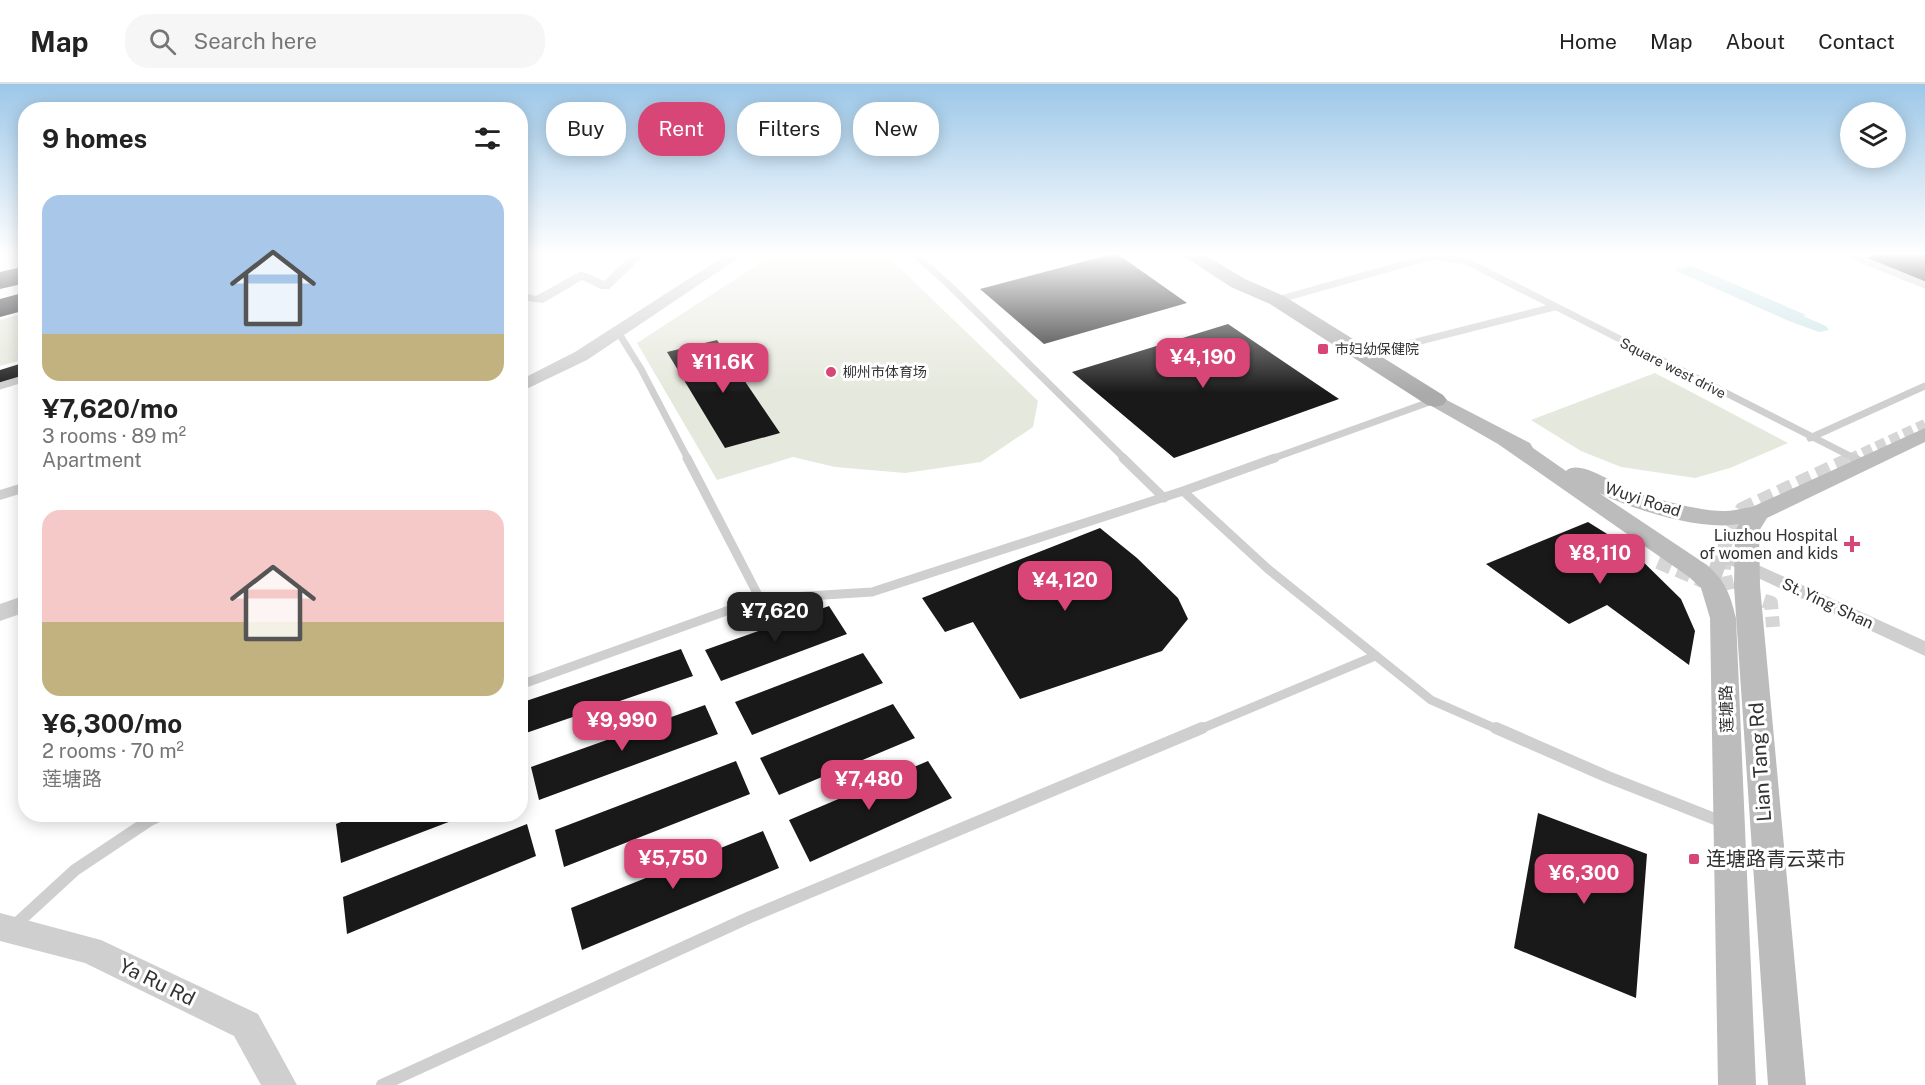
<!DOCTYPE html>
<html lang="en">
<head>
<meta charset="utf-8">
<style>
  :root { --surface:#fff; --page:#f6f6f6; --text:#222; --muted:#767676; --line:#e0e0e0; --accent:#d74676 }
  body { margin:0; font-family:"Public Sans","Noto Sans SC",sans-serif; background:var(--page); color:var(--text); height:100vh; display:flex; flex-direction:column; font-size:22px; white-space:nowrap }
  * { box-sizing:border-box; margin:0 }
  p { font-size:20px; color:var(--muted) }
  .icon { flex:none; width:33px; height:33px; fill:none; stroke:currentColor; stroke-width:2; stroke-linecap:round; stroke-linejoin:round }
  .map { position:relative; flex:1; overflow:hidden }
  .details { position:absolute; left:18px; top:18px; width:510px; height:720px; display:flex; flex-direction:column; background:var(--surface); border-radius:24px; box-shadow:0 3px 15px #0003 }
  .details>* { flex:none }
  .guide { position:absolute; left:546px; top:18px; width:570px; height:54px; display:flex; gap:12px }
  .buttons { position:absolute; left:1840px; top:18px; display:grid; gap:12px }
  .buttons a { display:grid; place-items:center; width:66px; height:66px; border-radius:50%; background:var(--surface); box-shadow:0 3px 15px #0003; font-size:30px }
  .price { position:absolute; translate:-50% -51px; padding:0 14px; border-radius:12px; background:var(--accent); color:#fff; font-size:20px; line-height:39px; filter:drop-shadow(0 2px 3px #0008) }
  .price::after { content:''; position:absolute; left:50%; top:36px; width:18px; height:14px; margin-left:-9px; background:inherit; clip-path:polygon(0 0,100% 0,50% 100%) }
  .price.current { background:#222; color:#fff }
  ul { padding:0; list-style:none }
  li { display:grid; align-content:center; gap:12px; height:318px; padding:0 24px }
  li span { display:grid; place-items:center; height:186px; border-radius:18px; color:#555 }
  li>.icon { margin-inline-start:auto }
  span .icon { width:108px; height:108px; fill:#fffc; stroke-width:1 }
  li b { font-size:26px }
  h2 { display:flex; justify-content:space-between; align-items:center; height:72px; padding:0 24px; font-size:26px }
  .chip { padding:0 21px; border-radius:24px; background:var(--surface); box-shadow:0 3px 15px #0003; font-size:21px; line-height:54px }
  .chip.current { background:var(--accent); color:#fff }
  header { display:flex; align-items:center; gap:36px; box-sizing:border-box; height:84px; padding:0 30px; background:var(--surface); border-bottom:2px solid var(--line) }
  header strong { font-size:28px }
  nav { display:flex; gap:33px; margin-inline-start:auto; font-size:21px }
  .search { width:420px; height:54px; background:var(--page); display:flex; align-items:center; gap:15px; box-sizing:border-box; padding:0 21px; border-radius:24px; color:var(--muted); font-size:22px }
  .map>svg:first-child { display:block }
  .green { fill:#e5e8dc }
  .water { fill:#cae3e7 }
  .building { fill:#191919 }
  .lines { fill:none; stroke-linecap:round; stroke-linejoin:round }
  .pedestrian-tunnel-far1 { stroke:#d6d6d6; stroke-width:10; stroke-dasharray:10 5; stroke-linecap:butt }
  .pedestrian-tunnel { stroke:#d6d6d6; stroke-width:14; stroke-dasharray:14 7; stroke-linecap:butt }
  .service-far2 { stroke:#cfcfcf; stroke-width:7 }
  .service-far1 { stroke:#cfcfcf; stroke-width:9 }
  .service { stroke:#cfcfcf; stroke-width:12 }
  .minor { fill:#cfcfcf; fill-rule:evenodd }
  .tertiary { fill:#cfcfcf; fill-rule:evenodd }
  .secondary { fill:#bcbcbc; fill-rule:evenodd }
  .primary { fill:#aaa; fill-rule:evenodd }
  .poi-dot { fill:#d74676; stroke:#fff; stroke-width:2 }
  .labels { text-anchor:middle; stroke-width:6; stroke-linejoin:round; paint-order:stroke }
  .far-poi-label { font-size:14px; fill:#323232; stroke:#fff; text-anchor:start }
  .far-street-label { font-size:14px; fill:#323232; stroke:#fff }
  .street-label { font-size:16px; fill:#323232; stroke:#fff }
  .poi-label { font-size:16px; fill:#323232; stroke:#fff; text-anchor:end }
  .near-street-label { font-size:20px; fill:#323232; stroke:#fff }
  .near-poi-label { font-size:20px; fill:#323232; stroke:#fff; text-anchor:start }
</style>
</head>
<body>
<header>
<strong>Map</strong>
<div class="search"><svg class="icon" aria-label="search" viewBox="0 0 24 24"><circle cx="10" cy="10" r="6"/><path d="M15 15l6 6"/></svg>Search here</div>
<nav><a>Home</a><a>Map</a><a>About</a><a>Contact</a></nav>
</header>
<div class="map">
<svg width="1925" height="1001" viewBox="0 0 1925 1001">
  <rect width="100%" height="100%" fill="#fff"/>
  <path class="green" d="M776,169H884L1038,317L1033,343L981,378L905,389L835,383L793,373L717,396L637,259Z
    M25,229V275L0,282V236Z
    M1655,289L1788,359L1730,384L1695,394L1621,383L1581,367L1531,336Z"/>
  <path class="water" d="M1690,181L1806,231L1803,232L1826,242L1829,246L1819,248L1789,237L1674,186Z"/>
  <path class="building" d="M1116,169L1187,219L1044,260L980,205Z
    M1879,169H1925V199L1864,175Z
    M26,182V199L0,205V188Z
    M26,208V226L0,233V215Z
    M1228,240L1339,315L1174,374L1072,288Z
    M717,256L780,349L725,364L667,268Z
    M26,278V296L0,304V286Z
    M1588,438L1628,463L1681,515L1695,547L1689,581L1607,521L1569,540L1486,480Z
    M1100,444L1137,474L1178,514L1188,535L1162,567L1020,615L973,538L945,548L922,514Z
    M829,522L847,550L721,597L705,566Z
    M681,565L693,592L523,650L520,619Z
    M863,569L883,599L752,651L735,618Z
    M893,620L915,654L779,711L760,674Z
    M705,621L718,650L539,716L531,683Z
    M736,677L750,710L564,783L555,746Z
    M928,677L952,714L810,778L789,736Z
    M1538,729L1647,770L1636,914L1514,864Z
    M361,730H466L467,731L341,779L336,740Z
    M527,740L536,772L347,850L343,813Z
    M763,747L779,784L582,866L571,824Z"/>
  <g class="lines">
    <path class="pedestrian-tunnel-far1" d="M1849,375L1925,340"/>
    <path class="pedestrian-tunnel" d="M1658,478L1703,497
      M1728,506L1724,487L1725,460L1742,425L1852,374
      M1744,510L1771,519L1773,543"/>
    <path class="service-far2" d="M913,169L947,199L1125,375
      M1846,169L1925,201
      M1277,216L1433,172L1466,177L1856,375
      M618,248L641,285L688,375
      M1365,271L1554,223
      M0,302L26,294
      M1810,354L1925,302
      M1271,375L1435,316"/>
    <path class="service-far1" d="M687,374L760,515L872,508L1183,407L1275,374
      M1123,374L1164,414
      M1853,374L1863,379
      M1183,407L1268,485L1431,616L1499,646
      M520,601L760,515
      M1198,646L1375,572"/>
    <path class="service" d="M1496,644L1608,693L1725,739
      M14,842L75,786L150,736L163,730
      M382,1001L750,833L1202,644"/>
    <path class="minor" d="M634,169H647L609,205H601L582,196L543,219L520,216V208L536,212L581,187L604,197Z
      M26,398V408L0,416V406Z
      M1732,469L1925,557V572L1730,481H1726L1718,504H1706L1703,500L1713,472Z"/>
    <path class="tertiary" d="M729,169H746L587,276L520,308V296L575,268Z
      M26,511V528L0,537V520Z
      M0,829L101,856L258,930L297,1001H261L234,952L85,879L0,857Z"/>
    <path class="secondary" d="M1435,310L1530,359L1533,364L1566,387C1579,375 1611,398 1625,404C1649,413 1700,428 1725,427C1734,427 1743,424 1752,423L1925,344V358L1767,434L1759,447L1760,502L1806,1001H1768L1734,502L1735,447L1739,440C1701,447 1634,426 1599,409L1707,481C1726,498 1730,510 1736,534L1756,1001H1718L1710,534L1701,504L1689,493L1498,360L1428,320L1425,316L1428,312Z"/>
    <path class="primary" d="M1179,169H1202L1245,195L1284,212L1443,311L1447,316L1443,321L1435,323L1427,321L1270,220L1231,203Z"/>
  </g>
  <linearGradient id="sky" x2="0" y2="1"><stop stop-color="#9cc7e8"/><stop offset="0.55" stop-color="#fff"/><stop offset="1" stop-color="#fff" stop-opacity="0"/></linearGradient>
  <rect width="1925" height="309" fill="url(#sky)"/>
  <g class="poi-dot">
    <rect x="1317" y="259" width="12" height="12" rx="3"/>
    <circle cx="831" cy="288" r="6"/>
    <path d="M1849 451h6v6h6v6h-6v6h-6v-6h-6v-6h6z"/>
    <rect x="1688" y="769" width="12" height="12" rx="3"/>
  </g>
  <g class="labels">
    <g class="far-poi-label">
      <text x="1335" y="270">市妇幼保健院</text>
      <text x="843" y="293">柳州市体育场</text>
    </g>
    <g class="far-street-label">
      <text transform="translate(1673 284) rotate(27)" y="5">Square west drive</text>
    </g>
    <g class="street-label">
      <text transform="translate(1643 415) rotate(18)" y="6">Wuyi Road</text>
      <text transform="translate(1828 519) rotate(25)" y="6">St. Ying Shan</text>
      <text transform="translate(1726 625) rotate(-92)" y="6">莲塘路</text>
    </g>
    <g class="poi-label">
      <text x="1838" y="457">Liuzhou Hospital<tspan x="1838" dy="18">of women and kids</tspan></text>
    </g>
    <g class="near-street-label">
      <text transform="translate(1760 678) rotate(-94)" y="7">Lian Tang Rd</text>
      <text transform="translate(157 898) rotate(26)" y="7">Ya Ru Rd</text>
    </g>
    <g class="near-poi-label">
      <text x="1706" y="782">连塘路青云菜市</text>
    </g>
  </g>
</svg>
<div class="buttons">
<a><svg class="icon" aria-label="layers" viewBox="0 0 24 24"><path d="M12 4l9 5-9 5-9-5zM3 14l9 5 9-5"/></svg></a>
</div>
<b class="price" style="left:1203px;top:305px">¥4,190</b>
<b class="price" style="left:723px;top:310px">¥11.6K</b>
<b class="price" style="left:1600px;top:501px">¥8,110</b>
<b class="price" style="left:1065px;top:528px">¥4,120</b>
<b class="price current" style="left:775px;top:559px">¥7,620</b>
<b class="price" style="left:622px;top:668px">¥9,990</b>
<b class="price" style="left:869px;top:727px">¥7,480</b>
<b class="price" style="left:673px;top:806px">¥5,750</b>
<b class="price" style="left:1584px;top:821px">¥6,300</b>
<div class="guide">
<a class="chip">Buy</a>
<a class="chip current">Rent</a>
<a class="chip">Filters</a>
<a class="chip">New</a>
</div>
<section class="details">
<h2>9 homes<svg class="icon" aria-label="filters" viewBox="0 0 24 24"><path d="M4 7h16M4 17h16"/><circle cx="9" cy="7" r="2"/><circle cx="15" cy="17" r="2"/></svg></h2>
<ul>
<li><span style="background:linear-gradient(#a9c7e8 75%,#c2b280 0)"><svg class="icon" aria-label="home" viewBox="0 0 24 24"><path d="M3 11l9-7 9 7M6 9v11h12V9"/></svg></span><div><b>¥7,620/mo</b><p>3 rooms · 89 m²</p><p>Apartment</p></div></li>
<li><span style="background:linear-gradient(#f6c9c9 60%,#c2b280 0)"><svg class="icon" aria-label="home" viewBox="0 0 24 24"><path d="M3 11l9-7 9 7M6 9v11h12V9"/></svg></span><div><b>¥6,300/mo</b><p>2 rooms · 70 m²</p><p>莲塘路</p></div></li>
</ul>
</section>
</div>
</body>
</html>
